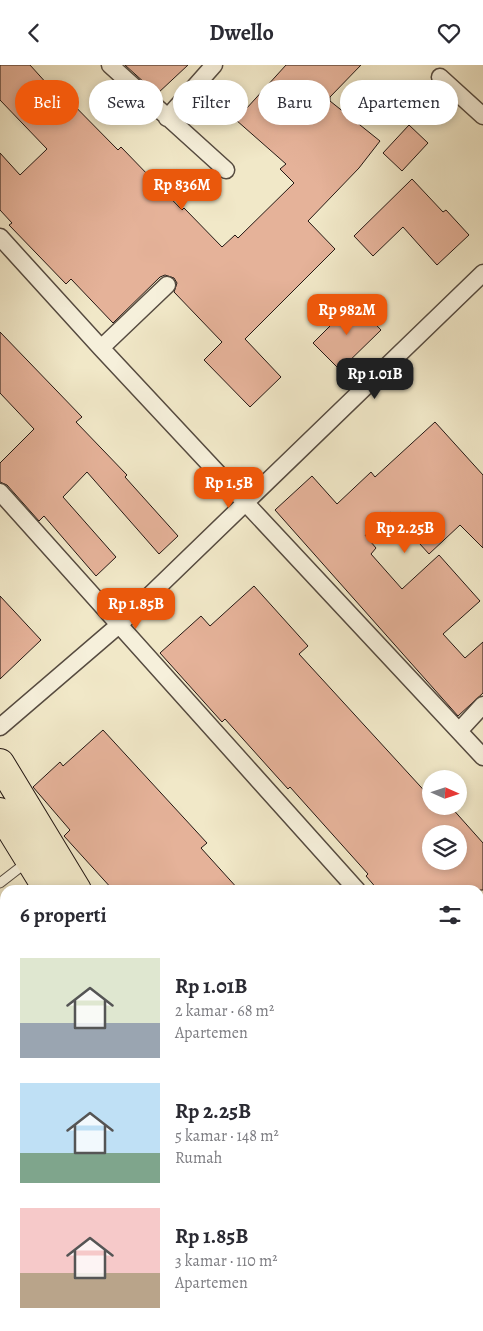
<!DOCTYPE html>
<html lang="id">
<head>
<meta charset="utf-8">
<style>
  :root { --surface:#fff; --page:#f2f2f3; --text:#2b2b33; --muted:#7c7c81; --accent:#ea580c }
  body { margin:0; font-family:Alegreya,serif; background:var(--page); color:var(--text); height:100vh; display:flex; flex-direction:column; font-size:19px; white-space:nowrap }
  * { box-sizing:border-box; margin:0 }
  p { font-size:16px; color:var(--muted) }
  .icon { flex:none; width:28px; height:28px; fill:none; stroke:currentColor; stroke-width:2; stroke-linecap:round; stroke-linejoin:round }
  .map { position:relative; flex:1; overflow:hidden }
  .panel { position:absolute; left:0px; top:820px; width:484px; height:446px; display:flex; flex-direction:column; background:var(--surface); border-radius:15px 15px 0 0; box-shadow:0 2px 8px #0003 }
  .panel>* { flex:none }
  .guide { position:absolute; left:15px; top:15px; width:454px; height:45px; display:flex; gap:10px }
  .needle { width:32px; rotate:93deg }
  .fabs { position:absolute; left:422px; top:705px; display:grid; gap:10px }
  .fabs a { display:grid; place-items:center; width:45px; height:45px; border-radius:50%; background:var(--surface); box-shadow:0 2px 8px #0003; font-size:25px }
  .price { position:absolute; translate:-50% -42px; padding:0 11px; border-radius:10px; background:var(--accent); color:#fff; font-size:16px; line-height:32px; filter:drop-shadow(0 1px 2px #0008) }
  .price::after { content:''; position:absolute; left:50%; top:30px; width:15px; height:11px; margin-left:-8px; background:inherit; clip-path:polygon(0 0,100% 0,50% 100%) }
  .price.current { background:#222; color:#fff }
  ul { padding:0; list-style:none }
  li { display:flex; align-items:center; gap:15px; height:125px; padding:0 20px }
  li span { display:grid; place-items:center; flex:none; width:140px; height:100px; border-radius:0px; color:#555 }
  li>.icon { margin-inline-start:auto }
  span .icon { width:60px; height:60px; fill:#fffc; stroke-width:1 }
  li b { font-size:21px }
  h2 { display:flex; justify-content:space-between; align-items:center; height:60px; padding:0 20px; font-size:21px }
  .pill { padding:0 18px; border-radius:22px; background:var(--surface); box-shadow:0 2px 8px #0003; font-size:18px; line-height:45px }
  .pill.current { background:var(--accent); color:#fff }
  header { display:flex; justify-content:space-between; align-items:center; height:65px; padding:0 20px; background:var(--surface); font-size:22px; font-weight:700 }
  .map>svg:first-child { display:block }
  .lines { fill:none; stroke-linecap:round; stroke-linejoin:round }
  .river { stroke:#9dbfbd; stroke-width:38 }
  .building { fill:#e5b299; stroke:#231713; fill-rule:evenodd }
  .lane-casing { stroke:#564b40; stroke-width:11 }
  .street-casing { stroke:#564b40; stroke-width:19 }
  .highway-casing { stroke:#231713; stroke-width:30 }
  .lane { stroke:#f6f0db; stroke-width:9 }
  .street { stroke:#f6f0db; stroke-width:16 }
  .highway { stroke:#f1e8c8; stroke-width:28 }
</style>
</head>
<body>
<header><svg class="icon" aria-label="back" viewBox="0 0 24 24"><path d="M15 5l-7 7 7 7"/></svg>Dwello<svg class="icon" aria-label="heart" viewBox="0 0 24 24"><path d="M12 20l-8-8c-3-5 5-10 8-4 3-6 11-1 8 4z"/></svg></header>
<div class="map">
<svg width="483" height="1266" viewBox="0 0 483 1266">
  <rect width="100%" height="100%" fill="#f1e8c8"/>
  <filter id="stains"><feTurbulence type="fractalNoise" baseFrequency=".004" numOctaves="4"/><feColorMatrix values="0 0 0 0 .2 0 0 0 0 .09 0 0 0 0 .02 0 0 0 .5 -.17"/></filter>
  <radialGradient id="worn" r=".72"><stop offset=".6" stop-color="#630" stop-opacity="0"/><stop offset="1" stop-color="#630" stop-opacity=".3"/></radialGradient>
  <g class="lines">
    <path class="river" d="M479,941L483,938
      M101,1266L106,1261"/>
  </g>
  <path class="building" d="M0,0H30L49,21L52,18L118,85L121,82L182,145L184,143L222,182L235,170L238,173L294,118L280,104L286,99L236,55L286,0H361L330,32V36L380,76L359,103L308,156L335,184L245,274L281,312L250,342L204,295L222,277L174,227L177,218L174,213L165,210L160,212L113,258L71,214L66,219L9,160L12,158L0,145V88L20,110L47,84L0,35Z
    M125,0H188L157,29Z
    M409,60L428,78L402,106L383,88Z
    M412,114L443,147L446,145L469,170L437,200L403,162L373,191L354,171Z
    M354,237L381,265L340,305L313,278Z
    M0,267L82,352L76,357L127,410L125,412L178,471L159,489L87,407L63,432L116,492L96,511L44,451L39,456L7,420L0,417V398L34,364L0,328Z
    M435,357L483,410V483L460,460L429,489L391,447L365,470L376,483L371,489L402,524L439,490L480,536L443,569L465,593L483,577V628L458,651L275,445L312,411L337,439L371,407L375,412Z
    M254,521L308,581L299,589L431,733V741H450L483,778V825H378L366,811L368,809L290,722L288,724L225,654L222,657L160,588L201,551L210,561ZM431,769H459V796H431Z
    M0,531L41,575L0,614Z
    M103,665L207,778L201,783L239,825H113L64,771L70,765L33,722L60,697L63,701Z"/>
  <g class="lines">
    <defs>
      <path id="lane" d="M0,818L27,797
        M479,1033L483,1030"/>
      <path id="street" d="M110,0L226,105
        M440,12L483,51
        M167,53L214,0
        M0,172L101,283L483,692
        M101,283L167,220
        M0,427L357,825
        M0,662L120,559L483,208
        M459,666L483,640
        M479,907L483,904
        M479,1009L483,1005
        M0,1056L5,1064
        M0,1083L5,1080
        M59,1266L64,1261"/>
      <path id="highway" d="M0,698L77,825
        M0,747L48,825
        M345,1261L348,1266
        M380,1261L384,1266"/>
    </defs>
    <use href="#lane" class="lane-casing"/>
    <use href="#street" class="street-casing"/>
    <use href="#highway" class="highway-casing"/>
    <use href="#lane" class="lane"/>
    <use href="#street" class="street"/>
    <use href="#highway" class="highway"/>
  </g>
  <rect width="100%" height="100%" filter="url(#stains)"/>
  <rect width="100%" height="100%" fill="url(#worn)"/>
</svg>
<div class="fabs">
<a><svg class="needle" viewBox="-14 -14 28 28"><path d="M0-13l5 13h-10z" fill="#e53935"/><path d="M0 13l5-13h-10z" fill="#7c7c81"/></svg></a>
<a><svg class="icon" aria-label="layers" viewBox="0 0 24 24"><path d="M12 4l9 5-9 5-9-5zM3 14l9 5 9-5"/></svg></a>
</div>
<b class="price" style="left:182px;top:146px">Rp 836M</b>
<b class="price" style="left:347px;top:271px">Rp 982M</b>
<b class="price current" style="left:375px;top:335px">Rp 1.01B</b>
<b class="price" style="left:229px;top:444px">Rp 1.5B</b>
<b class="price" style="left:405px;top:489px">Rp 2.25B</b>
<b class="price" style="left:136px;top:565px">Rp 1.85B</b>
<div class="guide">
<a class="pill current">Beli</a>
<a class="pill">Sewa</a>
<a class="pill">Filter</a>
<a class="pill">Baru</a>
<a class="pill">Apartemen</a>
</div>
<section class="panel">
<h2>6 properti<svg class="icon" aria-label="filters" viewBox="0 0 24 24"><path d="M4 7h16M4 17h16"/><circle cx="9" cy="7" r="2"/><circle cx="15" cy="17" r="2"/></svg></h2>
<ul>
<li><span style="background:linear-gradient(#dfe7d0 65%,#9aa5b1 0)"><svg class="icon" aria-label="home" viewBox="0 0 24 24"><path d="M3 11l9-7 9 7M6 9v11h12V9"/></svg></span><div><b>Rp 1.01B</b><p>2 kamar · 68 m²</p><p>Apartemen</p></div></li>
<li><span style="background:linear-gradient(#bfe0f5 70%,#7fa58c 0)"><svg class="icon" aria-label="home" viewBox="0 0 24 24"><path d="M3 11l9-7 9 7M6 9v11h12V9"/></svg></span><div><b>Rp 2.25B</b><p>5 kamar · 148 m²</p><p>Rumah</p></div></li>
<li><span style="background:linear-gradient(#f6c9c9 65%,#b9a48a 0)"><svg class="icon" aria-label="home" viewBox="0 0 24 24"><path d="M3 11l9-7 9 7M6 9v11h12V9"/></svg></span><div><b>Rp 1.85B</b><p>3 kamar · 110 m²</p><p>Apartemen</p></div></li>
</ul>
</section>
</div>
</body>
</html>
